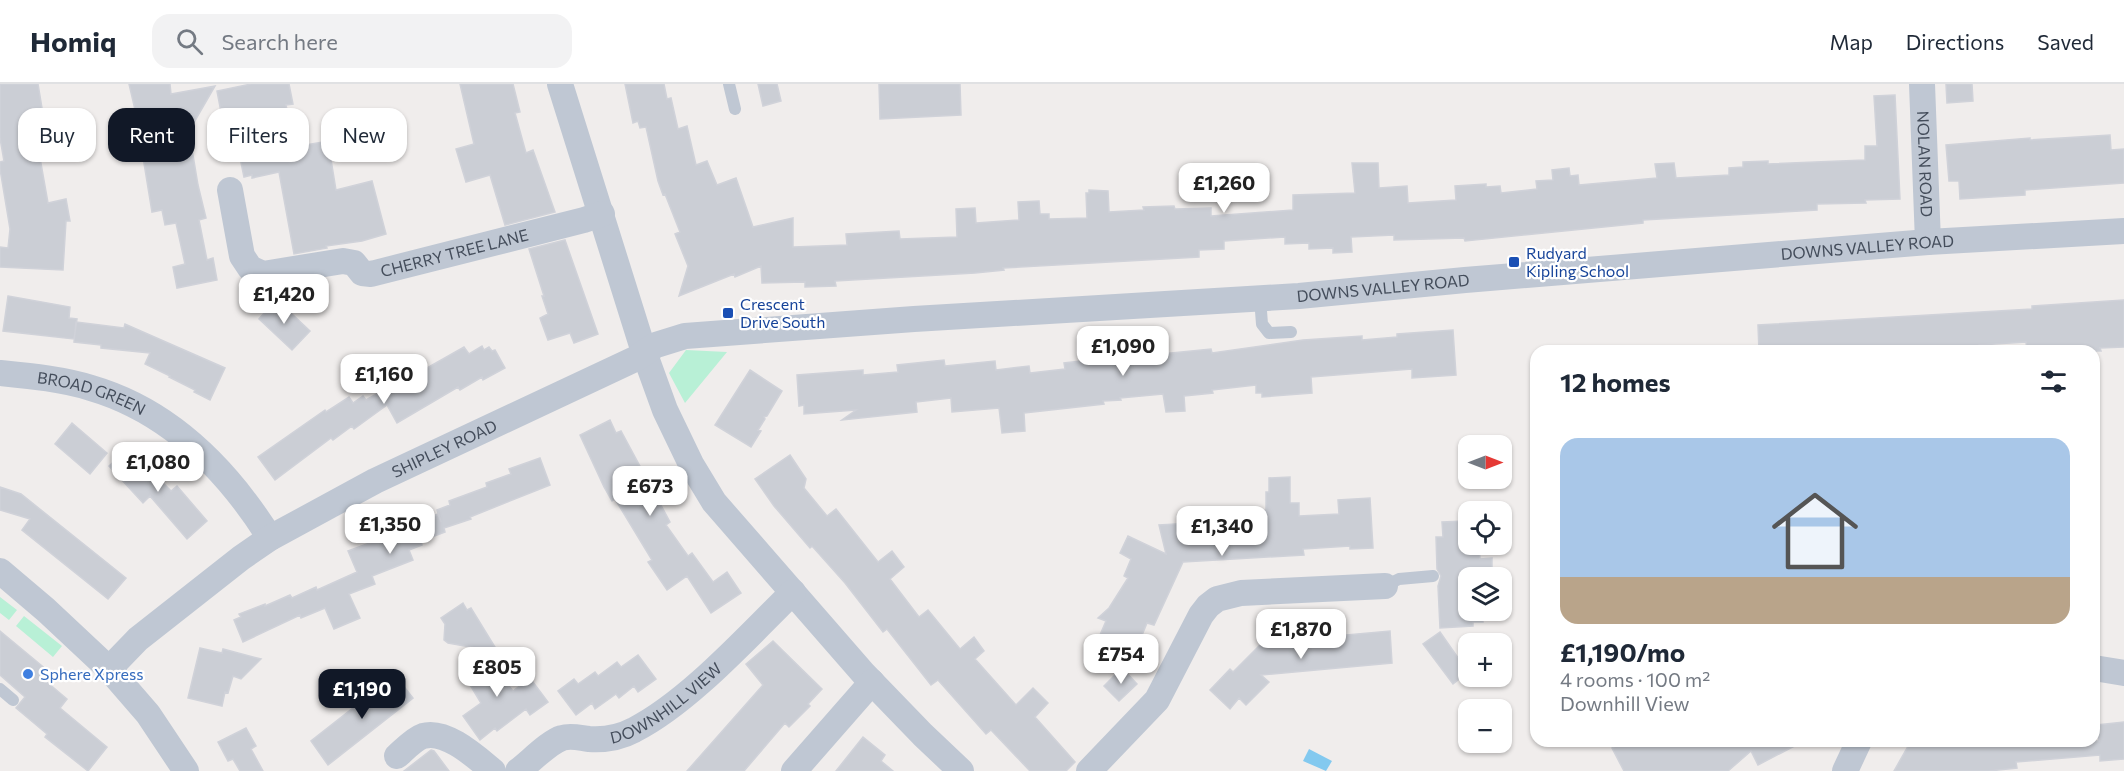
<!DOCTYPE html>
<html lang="en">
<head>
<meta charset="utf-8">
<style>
  :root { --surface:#fff; --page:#f2f2f3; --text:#1f2937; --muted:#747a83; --line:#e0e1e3; --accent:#111827 }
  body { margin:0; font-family:Commissioner,sans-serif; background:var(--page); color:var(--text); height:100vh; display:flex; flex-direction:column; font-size:22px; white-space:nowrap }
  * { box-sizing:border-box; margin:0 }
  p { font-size:20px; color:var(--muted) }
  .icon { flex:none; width:33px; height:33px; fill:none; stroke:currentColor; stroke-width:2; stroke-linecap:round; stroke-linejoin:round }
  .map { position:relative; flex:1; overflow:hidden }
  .drawer { position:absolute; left:1530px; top:261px; width:570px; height:402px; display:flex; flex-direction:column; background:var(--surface); border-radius:18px; box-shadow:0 2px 4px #0004 }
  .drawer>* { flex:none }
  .top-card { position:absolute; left:18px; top:24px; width:570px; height:54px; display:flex; gap:12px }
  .needle { width:39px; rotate:90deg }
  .tools { position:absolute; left:1458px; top:351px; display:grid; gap:12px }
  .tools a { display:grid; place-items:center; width:54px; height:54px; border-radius:12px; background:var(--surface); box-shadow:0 2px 4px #0004; font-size:30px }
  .price { position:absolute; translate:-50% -51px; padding:0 14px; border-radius:12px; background:#fff; color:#222; font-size:20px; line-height:39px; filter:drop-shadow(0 2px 3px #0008) }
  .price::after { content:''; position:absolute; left:50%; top:36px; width:18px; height:14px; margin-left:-9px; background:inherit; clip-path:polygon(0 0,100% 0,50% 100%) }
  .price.on { background:var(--accent); color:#fff }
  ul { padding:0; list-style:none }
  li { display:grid; align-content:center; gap:12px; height:318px; padding:0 30px }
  li span { display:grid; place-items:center; height:186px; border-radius:18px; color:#555 }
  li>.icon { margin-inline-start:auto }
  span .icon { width:108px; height:108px; fill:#fffc; stroke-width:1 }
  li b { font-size:26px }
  h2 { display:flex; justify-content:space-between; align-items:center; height:72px; padding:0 30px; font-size:26px }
  .tag { padding:0 21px; border-radius:18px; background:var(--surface); box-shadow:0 2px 4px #0004; font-size:21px; line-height:54px }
  .tag.on { background:var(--accent); color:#fff }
  header { display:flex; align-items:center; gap:36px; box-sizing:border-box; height:84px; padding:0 30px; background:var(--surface); border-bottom:2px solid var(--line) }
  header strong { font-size:28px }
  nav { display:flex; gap:33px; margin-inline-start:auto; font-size:21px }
  .search { width:420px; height:54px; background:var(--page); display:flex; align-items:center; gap:15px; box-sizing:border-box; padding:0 21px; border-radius:18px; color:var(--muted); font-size:22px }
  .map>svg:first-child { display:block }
  .green { fill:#b8f0d6 }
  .water { fill:#83c9ef }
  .building { fill:#cbced5; stroke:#d0d2d9; stroke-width:1.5 }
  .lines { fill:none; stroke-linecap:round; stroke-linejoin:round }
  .lane { stroke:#bfc7d3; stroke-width:12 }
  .street { stroke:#bfc7d3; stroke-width:26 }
  .transit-dot { fill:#1a4fb4; stroke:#fff; stroke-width:2 }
  .shop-dot { fill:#3f7fe0; stroke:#fff; stroke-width:2 }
  .labels { text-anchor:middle; stroke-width:4.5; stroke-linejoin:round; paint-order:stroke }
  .street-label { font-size:16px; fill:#444d5b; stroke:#fff }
  .transit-label { font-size:16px; fill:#164399; stroke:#fff; text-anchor:start }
  .shop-label { font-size:16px; fill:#366cbe; stroke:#fff; text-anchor:start }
</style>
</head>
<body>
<header>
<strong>Homiq</strong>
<div class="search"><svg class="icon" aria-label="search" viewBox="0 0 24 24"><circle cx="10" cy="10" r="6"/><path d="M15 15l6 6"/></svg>Search here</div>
<nav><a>Map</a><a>Directions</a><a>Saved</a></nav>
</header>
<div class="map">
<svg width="2124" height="687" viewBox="0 0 2124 687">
  <rect width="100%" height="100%" fill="#f0edec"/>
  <path class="green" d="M686,266L727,268L685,319L669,289Z
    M0,513L17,526L9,536L0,529Z
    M24,532L62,562L53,573L16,542Z"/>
  <path class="water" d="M1309,665L1332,677L1326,687L1303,677Z"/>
  <path class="building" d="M0,0H38L47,54L67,51L70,69L40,74L48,119L66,115L70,137H66L63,186L0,183V163L8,164L10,145L0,85V78L4,77L0,54Z
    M129,0H170L171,10L215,2L189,47L198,101L206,134L199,136L207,176L213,174L217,196L177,204L173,183L185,180L176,139L165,141L162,126L152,128L142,67H145L140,32L136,30Z
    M251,0H289L293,20L286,21L294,63L328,57L336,106L372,97L386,150L362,157L326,162L327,164L294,170L279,88L252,94V91L244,93L239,69L229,70L217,7Z
    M460,0H513L520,28L515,29L526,69L533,66L555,128L505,141L490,91L466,98L456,65L474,60Z
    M625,0H664L667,15L671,14L678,45L687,42L696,81L707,77L717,101L736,94L753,143L793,134V163L847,161L846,150L899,147L900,155L957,153L956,125L975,124L976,139L1019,136L1018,118L1039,117L1040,130H1049V135L1087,134L1086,109H1089V106L1108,107L1109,128L1144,126L1143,123L1174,122L1175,125L1211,124V132L1293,126V111L1355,109L1352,79H1378L1379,104L1407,102L1408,119L1456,116L1455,102L1486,100V103L1500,102L1501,109L1537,105L1536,97L1553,96L1552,86L1569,84L1570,92L1578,91L1579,101L1657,94L1655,80L1674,79L1676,94L1729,91V84L1743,83V78L1768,77V80L1865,76V62H1877L1874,12L1895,11L1900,115L1865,116L1866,119L1817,120V126L1643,136V139L1465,157L1464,154L1394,156V151L1351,153L1352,168L1333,169V164L1309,165V159L1285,160V153L1224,157V165L1199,166V173L1003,184L1004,186L975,189L835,197L836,202L805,203V198L762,199L761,182L735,193L734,190L679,212L688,182L675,150L680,148L665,110L663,111L658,97L646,43L640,44L638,37L633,39Z
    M758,0H777L781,17L763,22Z
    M879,0H960L961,31L880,35Z
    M1946,0H1972L1973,17L1947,19Z
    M352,29L359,59L340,64L333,34Z
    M2110,51L2111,66L2124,65V99L2025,106V111L1960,115L1959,97H1949L1946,61L2030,54V56Z
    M565,156L598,250L574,259L570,249L548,256L540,234L548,230L542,212H544L529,165Z
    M8,212L70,223L69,234L77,235L74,255L3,247Z
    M276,215L310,247L292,266L259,235Z
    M2124,216V263L2100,264L2101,267H2027L2026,258L1979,261V267H1759L1758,241L2032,225V222Z
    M76,238L124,244L125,240L225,284L210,316L194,308L195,306L169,293L170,292L145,280L150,269L101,264V261L74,258Z
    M1453,246L1456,291L1412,294V285L1311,293L1312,309L1262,313V309H1256V301L1212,306L1213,309L1184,312L1185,327L1166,328L1163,310L1120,314L1121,316L1103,317L1104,320L1024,329L1025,347L1002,349L999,324L952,328L951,314L916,318L917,328L842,336L856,326L804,330V321L799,322L797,291L863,286V291L898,288L897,281L944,276L945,282L995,277L996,286L1029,282L1030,289L1065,285L1064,279L1160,268L1161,270L1211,265L1212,269L1303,256L1362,252V256L1397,253V250Z
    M482,262L484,266L489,263L492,267L495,266L505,284L483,296L482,293L460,306L458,303L397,339L387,321L354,345L352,342L333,356L331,354L275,396L258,373L325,326L326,328L349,313L353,319L363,312L366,316L419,286L420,288L464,263L469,270Z
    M750,286L782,307L767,332L764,333L765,335L758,346L761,347L751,363L715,341Z
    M610,336L616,349L621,347L670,438L666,441L688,472L692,469L713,498L727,488L741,509L711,529L687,492L667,506L648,478L652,476L615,415L612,417L604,403L580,351Z
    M72,339L107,369L90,390L55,360Z
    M131,366L171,407L177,402L207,437L187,455L150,412L143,419L109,382L122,370L125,373Z
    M790,371L806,395L804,404L827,432L836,425L878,478L892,467L904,483L890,495L919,533L928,526L960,565L974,553L984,567L975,575L1016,621L1033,604L1048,619L1035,633L1075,678L1066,687H1030L991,646L986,650L938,596L931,601L887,545L883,548L845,499L812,462L810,464L774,422L755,395Z
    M540,374L550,401L470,433L471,435L444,444L445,448L421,457L422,461L409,466L413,476L372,492L375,500L349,510L360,534L334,545L325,524L301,534L300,531L243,558L234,536L241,533L239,530L265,520V522L290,511L292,514L316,503L317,506L357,488L348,467L415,442V444L414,439L438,430L441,438L437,426L450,421L449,417L487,403L486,399L511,390L509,385Z
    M1290,393V419H1299V432L1339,430L1338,416L1370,414L1373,464L1350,465V462L1303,465L1304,471L1183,478L1154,541L1147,539L1129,583L1093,567L1106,537L1098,534L1109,524L1128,494L1124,492L1131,475L1120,469L1128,452L1166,470L1159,441L1248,436L1247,427L1266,426V408H1269V394Z
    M0,403L21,410L126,494L108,515L22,446L30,435L0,426Z
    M1465,437V448H1468V460H1479L1480,475L1492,474V492L1468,494V526H1482L1483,538H1473V542L1440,544L1438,502L1441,492L1437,485L1436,453H1443L1442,438Z
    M463,519L467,526L471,524L498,568L448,559L444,556L445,540L441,534Z
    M1279,545L1284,549L1313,547V554L1390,547L1392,579L1261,591L1269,598L1246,621L1239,614L1230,625L1210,606L1230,585L1233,588L1268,553L1270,555Z
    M0,547L47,586L41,593L67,615L60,624L107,663L88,687L45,653L47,650L16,624L25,613L0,591Z
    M1440,548L1468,588L1453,600L1423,560Z
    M773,557L822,605L808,620L810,622L789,643L785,639L744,687H687L763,601L746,580Z
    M200,564L222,569L223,565L261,575L241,595L233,592L228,609L225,608L222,622L188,614Z
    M483,569L513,607L530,594L548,618L530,631L526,625L497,647L495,644L480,656L463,632L481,619L461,586Z
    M638,571L656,595L638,608L634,602L619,614L616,610L595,625L592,619L576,631L558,607L574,595L578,600L595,588L598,592L617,578L621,583Z
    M1122,584L1137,600L1119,617L1104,602Z
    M395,591L413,614L328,681L311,657Z
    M2124,638V675L2100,677V671L2016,678L2017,684L1989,687H1894L1911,657H2099L2097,641Z
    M246,644L256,662L251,665L263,687H240L233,675L228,677L218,658Z
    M863,653L885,671L881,677L893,687H836Z
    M1624,657H1804L1758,681L1751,667L1728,687H1624L1612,664Z
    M431,666L434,667L449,687H404Z"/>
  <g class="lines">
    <path class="lane" d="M729,0L735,25
      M1260,214L1262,240L1269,249L1291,248
      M1385,502L1399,495L1433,492
      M0,605L13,616"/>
    <g class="street">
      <path d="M560,0L644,268L665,326L691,380L714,418L863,589L923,651L961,687"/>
      <path id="s1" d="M1922,0L1928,158"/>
      <path id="s2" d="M230,106L242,172L250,184L263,190L343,177L354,179L362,189L371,190L584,136L602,130"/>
      <path id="s3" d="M0,289C30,292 62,295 91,304C170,327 228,387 270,454"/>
      <path d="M0,487L46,526L109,585L148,630L186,687"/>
      <path d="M2094,584L2124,589"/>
      <path id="s4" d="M109,585L138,555L241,474L270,454L375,397L635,275L656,261L685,252L914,235L1299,212L1465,196L1928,158L2124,147"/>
      <path d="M397,672C404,666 414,655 423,652C446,645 477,674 493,687"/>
      <path id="s5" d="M518,687C530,678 549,658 562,654C571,651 580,654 589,655C604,656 621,653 634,646C689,618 748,552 793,508"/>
      <path d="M794,687L872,598"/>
      <path d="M1089,687L1157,616L1201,531L1208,522L1217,515L1241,509L1385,502"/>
      <path d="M1845,687L1859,657"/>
    </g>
  </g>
  <g class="transit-dot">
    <rect x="1508" y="172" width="12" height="12" rx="3"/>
    <rect x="722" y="223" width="12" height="12" rx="3"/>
  </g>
  <circle class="shop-dot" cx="28" cy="590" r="6"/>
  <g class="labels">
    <g class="street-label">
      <text dy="6" stroke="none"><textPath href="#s1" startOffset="80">NOLAN ROAD</textPath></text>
      <text dy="6" stroke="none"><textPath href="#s4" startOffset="1856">DOWNS VALLEY ROAD</textPath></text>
      <text dy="6" stroke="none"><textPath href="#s2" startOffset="296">CHERRY TREE LANE</textPath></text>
      <text dy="6" stroke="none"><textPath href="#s4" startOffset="1370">DOWNS VALLEY ROAD</textPath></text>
      <text dy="6" stroke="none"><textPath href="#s3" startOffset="94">BROAD GREEN</textPath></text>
      <text dy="6" stroke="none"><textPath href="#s4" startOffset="404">SHIPLEY ROAD</textPath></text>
      <text dy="6" stroke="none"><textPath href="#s5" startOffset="170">DOWNHILL VIEW</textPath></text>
    </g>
    <g class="transit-label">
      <text x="1526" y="175">Rudyard<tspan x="1526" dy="18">Kipling School</tspan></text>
      <text x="740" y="226">Crescent<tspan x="740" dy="18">Drive South</tspan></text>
    </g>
    <g class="shop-label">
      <text x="40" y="596">Sphere Xpress</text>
    </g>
  </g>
</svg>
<div class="tools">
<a><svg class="needle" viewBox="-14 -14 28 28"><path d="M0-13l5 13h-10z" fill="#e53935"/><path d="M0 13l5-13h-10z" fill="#747a83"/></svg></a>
<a><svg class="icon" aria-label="locate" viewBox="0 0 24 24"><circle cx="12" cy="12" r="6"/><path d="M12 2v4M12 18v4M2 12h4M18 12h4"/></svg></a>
<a><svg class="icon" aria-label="layers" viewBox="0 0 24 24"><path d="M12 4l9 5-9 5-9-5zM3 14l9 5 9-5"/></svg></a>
<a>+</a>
<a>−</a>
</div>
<b class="price" style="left:1224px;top:130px">£1,260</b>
<b class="price" style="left:284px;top:241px">£1,420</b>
<b class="price" style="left:1123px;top:293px">£1,090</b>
<b class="price" style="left:384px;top:321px">£1,160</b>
<b class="price" style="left:158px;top:409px">£1,080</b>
<b class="price" style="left:650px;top:433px">£673</b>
<b class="price" style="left:390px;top:471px">£1,350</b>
<b class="price" style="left:1222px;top:473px">£1,340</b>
<b class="price" style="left:1301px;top:576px">£1,870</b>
<b class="price" style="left:1121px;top:601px">£754</b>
<b class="price" style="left:497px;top:614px">£805</b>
<b class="price on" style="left:362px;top:636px">£1,190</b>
<div class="top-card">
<a class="tag">Buy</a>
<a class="tag on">Rent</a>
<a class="tag">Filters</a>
<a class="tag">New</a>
</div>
<section class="drawer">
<h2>12 homes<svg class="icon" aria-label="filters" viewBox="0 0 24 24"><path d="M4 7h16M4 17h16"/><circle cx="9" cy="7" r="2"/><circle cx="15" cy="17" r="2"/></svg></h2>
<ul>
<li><span style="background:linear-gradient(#a9c7e8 75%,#b9a48a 0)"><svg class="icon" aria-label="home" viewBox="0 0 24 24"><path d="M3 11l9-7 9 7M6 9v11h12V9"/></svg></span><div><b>£1,190/mo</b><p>4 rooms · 100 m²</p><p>Downhill View</p></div></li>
</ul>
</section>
</div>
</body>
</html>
